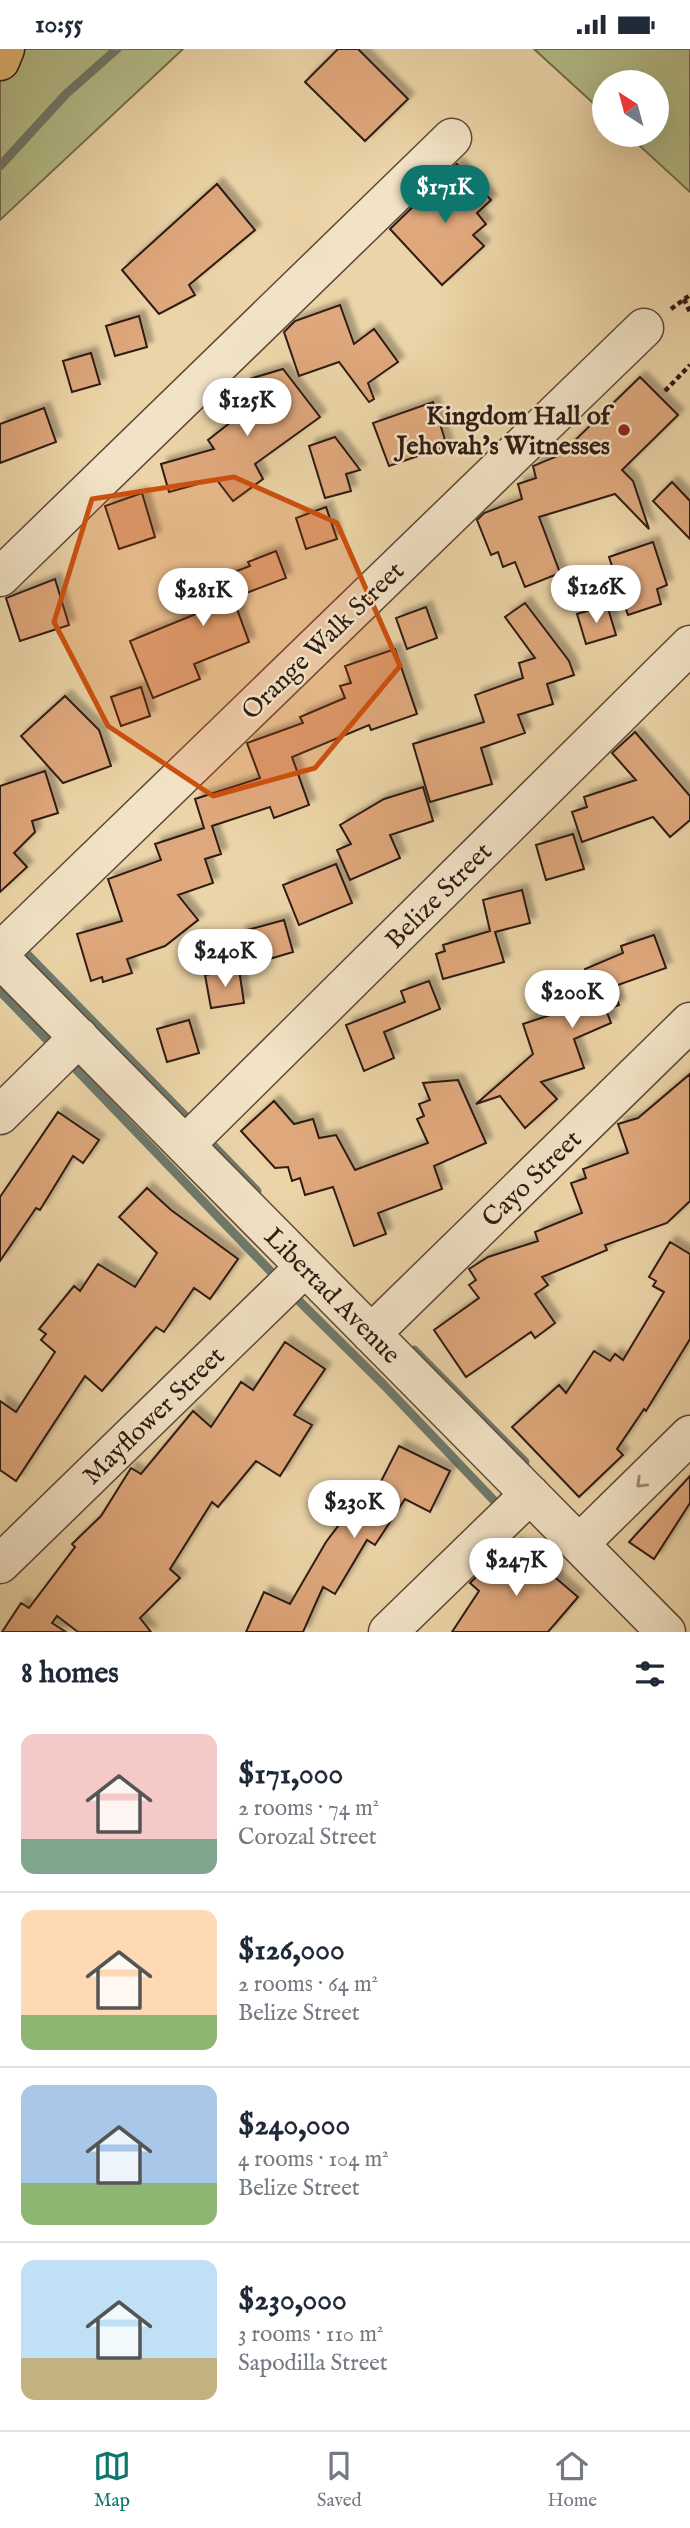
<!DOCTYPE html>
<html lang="en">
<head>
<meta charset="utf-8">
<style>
  :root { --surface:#fff; --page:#f2f2f3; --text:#1f2937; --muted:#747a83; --line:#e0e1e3; --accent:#0f766e }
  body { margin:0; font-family:"IM FELL English",serif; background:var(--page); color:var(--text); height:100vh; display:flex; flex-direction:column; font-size:26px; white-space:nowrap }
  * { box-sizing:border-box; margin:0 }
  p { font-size:23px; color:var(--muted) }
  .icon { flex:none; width:38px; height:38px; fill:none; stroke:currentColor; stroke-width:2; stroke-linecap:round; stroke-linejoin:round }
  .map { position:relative; height:1583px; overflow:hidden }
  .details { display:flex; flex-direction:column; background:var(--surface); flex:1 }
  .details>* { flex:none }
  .needle { width:46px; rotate:324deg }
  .buttons { position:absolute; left:592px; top:21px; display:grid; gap:14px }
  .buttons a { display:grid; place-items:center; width:77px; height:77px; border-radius:50%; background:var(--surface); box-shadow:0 7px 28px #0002; font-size:35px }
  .price { position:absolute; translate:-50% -60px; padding:0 16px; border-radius:24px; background:#fff; color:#222; font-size:23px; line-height:46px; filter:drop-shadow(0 2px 4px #0008) }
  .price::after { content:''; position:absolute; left:50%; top:42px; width:21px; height:16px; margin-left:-10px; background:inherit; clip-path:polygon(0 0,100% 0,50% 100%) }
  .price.current { background:var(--accent); color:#fff }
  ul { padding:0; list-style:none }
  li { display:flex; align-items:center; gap:21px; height:175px; padding:0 21px }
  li+li { border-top:2px solid var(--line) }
  li span { display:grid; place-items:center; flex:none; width:196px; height:140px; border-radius:14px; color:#555 }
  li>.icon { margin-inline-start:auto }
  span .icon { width:84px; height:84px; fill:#fffc; stroke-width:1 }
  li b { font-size:30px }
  h2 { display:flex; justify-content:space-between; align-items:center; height:84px; padding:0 21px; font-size:30px }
  .status { display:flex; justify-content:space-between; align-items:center; height:49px; padding:0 35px; background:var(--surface); direction:ltr }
  .status svg { height:19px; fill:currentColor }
  .tab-bar { display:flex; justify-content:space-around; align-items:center; height:98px; border-top:2px solid var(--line); background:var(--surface); font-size:19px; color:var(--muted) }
  .tab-bar a { display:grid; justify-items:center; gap:4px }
  .tab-bar .current { color:var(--accent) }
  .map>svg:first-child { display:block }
  .green { fill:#b4bd89; stroke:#726c4e; stroke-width:2 }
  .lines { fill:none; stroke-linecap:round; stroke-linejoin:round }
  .stream { stroke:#6e796c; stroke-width:9 }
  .building { fill:#dfa77b; stroke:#2f1a12; stroke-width:2; filter:url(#shadow) }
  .minor-casing { stroke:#5e4837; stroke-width:41 }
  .major-casing { stroke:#2f1a12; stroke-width:41 }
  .path { stroke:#2f1a12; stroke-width:4.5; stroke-dasharray:5 3.5; stroke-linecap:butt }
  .minor { stroke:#f2e3c6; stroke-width:38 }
  .major { stroke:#e6ba74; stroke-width:38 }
  .oneway { stroke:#9a8975 }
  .marked { fill:#cc500d; fill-opacity:0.2; stroke:#cc500d; stroke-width:5; stroke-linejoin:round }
  .poi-dot { fill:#8f2418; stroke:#f2e3c6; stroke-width:2.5 }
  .labels { text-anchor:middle; stroke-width:5; stroke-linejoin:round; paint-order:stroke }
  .poi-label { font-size:26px; font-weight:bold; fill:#2f1a12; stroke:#f2e3c6; text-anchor:end }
  .street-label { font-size:26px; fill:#2f1a12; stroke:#f2e3c6 }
</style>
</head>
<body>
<div class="status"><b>10:55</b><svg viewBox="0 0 49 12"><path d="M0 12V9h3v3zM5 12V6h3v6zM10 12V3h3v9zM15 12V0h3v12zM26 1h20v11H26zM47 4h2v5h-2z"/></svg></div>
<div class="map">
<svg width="690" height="1583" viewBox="0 0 690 1583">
  <defs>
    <filter id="shadow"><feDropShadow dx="6" dy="-6" stdDeviation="2" flood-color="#0004"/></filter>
  </defs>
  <rect width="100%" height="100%" fill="#ebd4a7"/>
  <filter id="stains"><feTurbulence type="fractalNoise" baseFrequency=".00286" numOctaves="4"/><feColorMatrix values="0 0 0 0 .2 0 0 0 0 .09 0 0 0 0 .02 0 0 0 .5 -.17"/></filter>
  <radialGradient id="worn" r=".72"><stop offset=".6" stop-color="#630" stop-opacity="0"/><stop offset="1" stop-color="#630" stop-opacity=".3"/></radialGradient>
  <path class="green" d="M0,0H183L0,171Z
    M534,0H690V143L628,86H656V33H604V64Z"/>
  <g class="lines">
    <path class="stream" d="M0,117L66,45L117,0
      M18,896L194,1076
      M0,942L55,999
      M67,1011L278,1230
      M206,1089L257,1142
      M290,1243L383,1335L503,1461
      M414,1301L525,1413"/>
  </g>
  <path class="building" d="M338,0H358L408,50L365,92L305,33Z
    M457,115L491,151L477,164L486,175L473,186L484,197L442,236L390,180Z
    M217,135L255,181L189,236L195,246L159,265L122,221Z
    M340,256L354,295L374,280L398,313L368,334L374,350L369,353L339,313L299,327L284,283L295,272Z
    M139,267L147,298L115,307L106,277Z
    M91,304L100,335L72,343L63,312Z
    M283,320L320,368L255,415L263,430L233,452L216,430L169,443L161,415L214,400L208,391L254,355L246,331Z
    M640,328L678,366L622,421L633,432L649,480L615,445L539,468L560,524L525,538L515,513L503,518L498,503L491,506L477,471L484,464L522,450L518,435L536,429L533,417L560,406Z
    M433,353L447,397L389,417L373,374Z
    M44,359L56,393L0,414V375Z
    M335,388L360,421L346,425L351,442L325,449L309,397Z
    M672,433L690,452V490L653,452Z
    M142,444L155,488L119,500L105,457Z
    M326,458L337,490L306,500L296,469Z
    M653,493L667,536L657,540L661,555L628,566L609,508Z
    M276,502L286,529L233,549L249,593L194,615L200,630L153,649L130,592L196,565L194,560L202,557L195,538L250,517L248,513Z
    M55,530L69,576L20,592L6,549Z
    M525,554L569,612L574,626L547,635L553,655L518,666L525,684L481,699L492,735L430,753L413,695L484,673L475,646L523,629L519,614L535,609L505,568Z
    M607,556L616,586L586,595L577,565Z
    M426,558L437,589L407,600L396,569Z
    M395,600L417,665L371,681L369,676L292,708L309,756L274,769L270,758L212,777L221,805L205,810L213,834L178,846L198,871L165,897L127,910L132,924L103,933L102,928L91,932L77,885L122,872L108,830L161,811L155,795L204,779L195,750L260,729L247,694L303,674L300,668L345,649L340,637L351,634L345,617Z
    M141,638L150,667L121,677L111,648Z
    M65,647L99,681L111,717L63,734L21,687Z
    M635,683L690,747V771L670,788L653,768L582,793L572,763L587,758L584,748L636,731L612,704Z
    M45,722L58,764L32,772L35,783L14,804L27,818L0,843V737Z
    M423,738L433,772L390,786L400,809L350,831L337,801L351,795L340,776L384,750Z
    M573,785L584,820L546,831L536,796Z
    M336,815L352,854L299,876L283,836Z
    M522,841L530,874L495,883L504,913L443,930L436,905L445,902L443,896L490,882L483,851Z
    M284,871L293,903L249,916L240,883Z
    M654,886L666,919L612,938L619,956L606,961L611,974L574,990L584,1019L541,1033L557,1050L525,1079L500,1047L476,1055L533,1005L523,975L575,958L569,944L590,935L585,920L623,904L621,897Z
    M239,920L244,954L211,959L205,926Z
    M429,932L440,960L384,983L394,1009L364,1022L346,976L405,953L401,942Z
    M189,971L199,1004L167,1013L157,980Z
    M690,1025V1152L667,1174L605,1196L607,1201L542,1228L548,1236L535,1245L555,1274L535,1289L531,1283L466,1328L434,1281L479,1249L469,1236L476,1231L469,1220L488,1208L538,1192L535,1183L582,1164L571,1134L586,1129L583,1120L628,1104L618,1075L638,1069Z
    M458,1031L486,1094L434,1117L442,1140L378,1164L386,1185L354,1197L333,1138L305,1146L300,1129L292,1132L288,1118L275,1119L241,1082L274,1052L294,1075L313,1070L319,1089L336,1086L355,1121L428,1094L417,1070L424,1067L419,1055L430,1051L423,1034Z
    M58,1063L99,1091L83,1114L73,1107L40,1161L36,1159L0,1212V1148Z
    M147,1139L171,1161L238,1210L210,1250L194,1239L164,1283L156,1278L102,1342L85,1327L16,1432L0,1421V1352L16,1363L55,1303L41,1291L46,1285L39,1280L74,1237L80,1242L98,1215L135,1238L157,1204L119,1168Z
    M670,1193L690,1205V1290L646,1362L644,1360L617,1400L623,1406L579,1448L512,1378L559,1336L566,1344L594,1302L610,1312L615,1305L623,1311L664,1243L653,1237L656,1232L649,1228Z
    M285,1293L325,1320L294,1366L312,1376L280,1427L256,1412L218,1458L212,1453L170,1520L180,1529L140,1569L151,1583H78L57,1567L52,1574L66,1583H2L21,1554L29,1559L75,1498L72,1495L101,1467L131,1419L141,1425L193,1362L211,1378L241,1333L253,1341Z
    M399,1397L450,1422L430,1463L405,1450L375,1496L367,1491L335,1545L323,1538L303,1583H246L264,1543L290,1555L326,1493L360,1448L370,1454Z
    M690,1427V1454L654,1510L629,1493Z
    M516,1495L578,1548L548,1583H452L479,1542L470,1534L492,1512L498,1514Z"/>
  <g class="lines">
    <defs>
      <path id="minor" d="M0,528L452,89
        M0,903L644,279
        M0,909L666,1583
        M0,1066L79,988
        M185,1096L690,596
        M371,1285L690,973
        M579,1495L690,1386
        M0,1515L305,1218
        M388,1583L530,1445"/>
      <path id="major" d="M0,12L5,0"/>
    </defs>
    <use href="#minor" class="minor-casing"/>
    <use href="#major" class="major-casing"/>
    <path class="path" d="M684,250L690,263
      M671,260L690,246
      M665,342L690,316"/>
    <use href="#minor" class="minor"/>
    <use href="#major" class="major"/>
  </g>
  <defs><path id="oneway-chevron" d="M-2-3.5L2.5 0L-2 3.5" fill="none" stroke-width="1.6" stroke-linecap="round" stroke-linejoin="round" transform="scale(1.75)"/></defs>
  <use class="oneway" href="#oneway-chevron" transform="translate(641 1434) rotate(136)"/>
  <path class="marked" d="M234,428L337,474L400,617L315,719L213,747L108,677L54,573L92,450Z"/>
  <circle class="poi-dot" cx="624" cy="381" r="7"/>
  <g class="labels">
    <g class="poi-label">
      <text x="610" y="375">Kingdom Hall of<tspan x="610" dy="30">Jehovah's Witnesses</tspan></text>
    </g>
    <g class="street-label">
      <text transform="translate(322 591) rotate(-44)" y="9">Orange Walk Street</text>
      <text transform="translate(438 846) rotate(-45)" y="9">Belize Street</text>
      <text transform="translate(531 1129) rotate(-44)" y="9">Cayo Street</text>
      <text transform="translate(333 1246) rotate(45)" y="9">Libertad Avenue</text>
      <text transform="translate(153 1366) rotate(-44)" y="9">Mayflower Street</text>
    </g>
  </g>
  <rect width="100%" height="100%" filter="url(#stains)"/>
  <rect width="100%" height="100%" fill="url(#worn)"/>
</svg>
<div class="buttons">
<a><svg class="needle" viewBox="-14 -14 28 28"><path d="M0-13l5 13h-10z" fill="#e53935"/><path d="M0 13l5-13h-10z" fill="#747a83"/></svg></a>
</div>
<b class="price current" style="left:445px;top:176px">$171K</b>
<b class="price" style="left:247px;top:389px">$125K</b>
<b class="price" style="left:596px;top:576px">$126K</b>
<b class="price" style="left:203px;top:579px">$281K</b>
<b class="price" style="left:225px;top:940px">$240K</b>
<b class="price" style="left:572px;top:981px">$200K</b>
<b class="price" style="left:354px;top:1491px">$230K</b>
<b class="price" style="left:516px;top:1549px">$247K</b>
</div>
<section class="details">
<h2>8 homes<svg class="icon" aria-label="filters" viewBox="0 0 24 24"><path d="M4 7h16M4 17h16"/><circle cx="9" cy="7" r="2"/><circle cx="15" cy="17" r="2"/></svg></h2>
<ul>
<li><span style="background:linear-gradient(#f6c9c9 75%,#7fa58c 0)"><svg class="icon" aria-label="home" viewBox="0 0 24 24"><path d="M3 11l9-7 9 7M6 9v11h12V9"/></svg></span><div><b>$171,000</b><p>2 rooms · 74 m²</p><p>Corozal Street</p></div></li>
<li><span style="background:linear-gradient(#ffd9b3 75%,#8fb573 0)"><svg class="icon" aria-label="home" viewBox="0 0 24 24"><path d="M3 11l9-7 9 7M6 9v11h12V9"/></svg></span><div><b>$126,000</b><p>2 rooms · 64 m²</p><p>Belize Street</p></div></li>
<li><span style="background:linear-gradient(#a9c7e8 70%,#8fb573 0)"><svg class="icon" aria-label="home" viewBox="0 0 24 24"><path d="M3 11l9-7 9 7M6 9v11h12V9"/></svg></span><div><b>$240,000</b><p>4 rooms · 104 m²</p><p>Belize Street</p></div></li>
<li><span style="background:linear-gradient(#bfe0f5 70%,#c2b280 0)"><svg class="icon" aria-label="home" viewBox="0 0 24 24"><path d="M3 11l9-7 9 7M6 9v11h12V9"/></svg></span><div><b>$230,000</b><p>3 rooms · 110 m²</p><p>Sapodilla Street</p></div></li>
</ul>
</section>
<nav class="tab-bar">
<a class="current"><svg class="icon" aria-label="map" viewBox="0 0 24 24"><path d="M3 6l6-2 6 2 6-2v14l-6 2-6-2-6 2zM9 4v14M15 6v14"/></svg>Map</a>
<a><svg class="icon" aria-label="saved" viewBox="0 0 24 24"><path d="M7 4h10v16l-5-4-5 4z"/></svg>Saved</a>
<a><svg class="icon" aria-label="home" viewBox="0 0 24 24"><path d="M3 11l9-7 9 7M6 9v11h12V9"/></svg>Home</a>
</nav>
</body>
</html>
